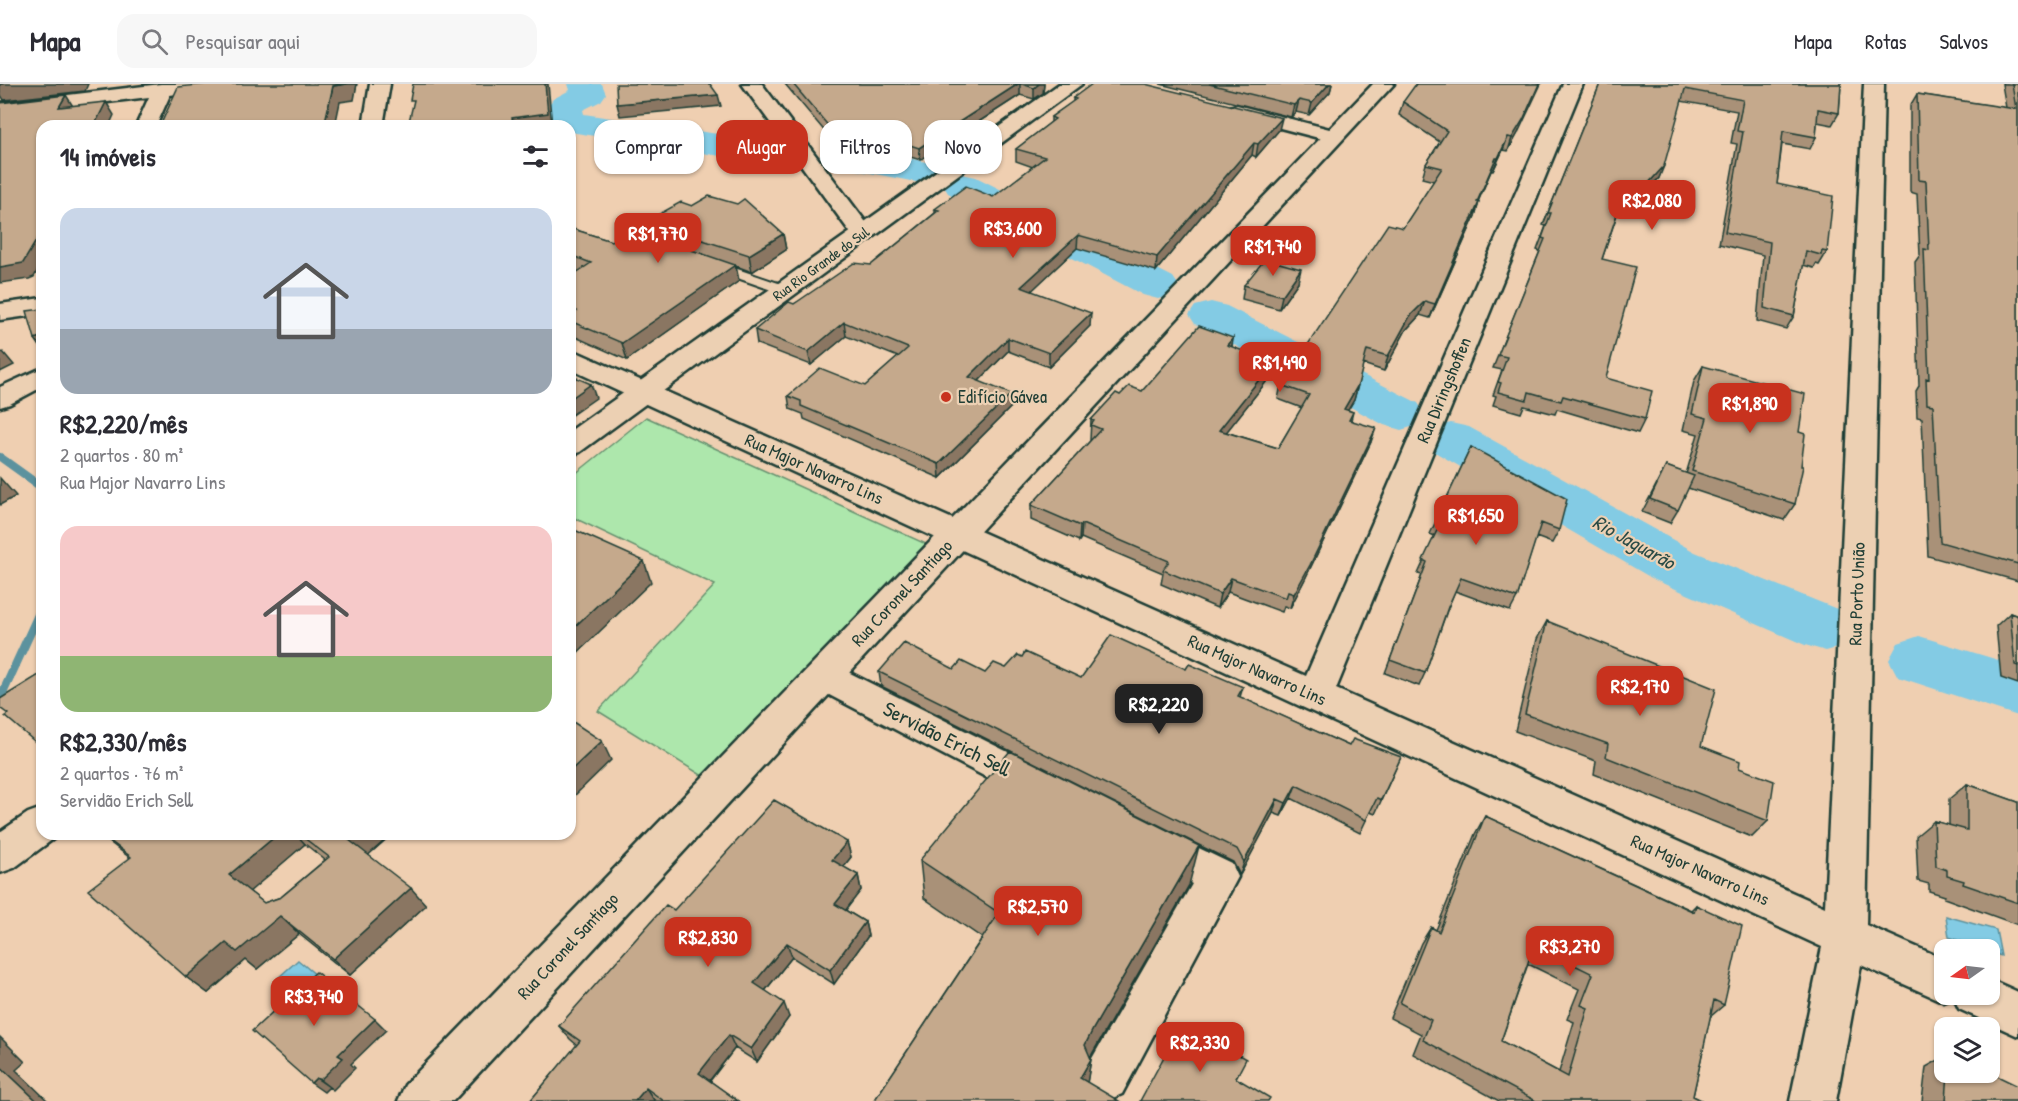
<!DOCTYPE html>
<html lang="pt">
<head>
<meta charset="utf-8">
<style>
  :root { --surface:#fff; --page:#f7f7f7; --text:#2b2b33; --muted:#7c7c81; --line:#e1e1e2; --accent:#c8321e }
  body { margin:0; font-family:"Patrick Hand",sans-serif; background:var(--page); color:var(--text); height:100vh; display:flex; flex-direction:column; font-size:22px; white-space:nowrap }
  * { box-sizing:border-box; margin:0 }
  p { font-size:20px; color:var(--muted) }
  .icon { flex:none; width:33px; height:33px; fill:none; stroke:currentColor; stroke-width:2; stroke-linecap:round; stroke-linejoin:round }
  .map { position:relative; flex:1; overflow:hidden }
  .side { position:absolute; left:36px; top:36px; width:540px; height:720px; display:flex; flex-direction:column; background:var(--surface); border-radius:18px; box-shadow:0 2px 4px #0004 }
  .side>* { flex:none }
  .top-card { position:absolute; left:594px; top:36px; width:570px; height:54px; display:flex; gap:12px }
  .needle { width:39px; rotate:256deg }
  .fabs { position:absolute; left:1934px; top:855px; display:grid; gap:12px }
  .fabs a { display:grid; place-items:center; width:66px; height:66px; border-radius:12px; background:var(--surface); box-shadow:0 2px 4px #0004; font-size:30px }
  .price { position:absolute; translate:-50% -51px; padding:0 14px; border-radius:12px; background:var(--accent); color:#fff; font-size:20px; line-height:39px; filter:drop-shadow(0 2px 3px #0008) }
  .price::after { content:''; position:absolute; left:50%; top:36px; width:18px; height:14px; margin-left:-9px; background:inherit; clip-path:polygon(0 0,100% 0,50% 100%) }
  .price.selected { background:#222; color:#fff }
  ul { padding:0; list-style:none }
  li { display:grid; align-content:center; gap:12px; height:318px; padding:0 24px }
  li span { display:grid; place-items:center; height:186px; border-radius:18px; color:#555 }
  li>.icon { margin-inline-start:auto }
  span .icon { width:108px; height:108px; fill:#fffc; stroke-width:1 }
  li b { font-size:26px }
  h2 { display:flex; justify-content:space-between; align-items:center; height:72px; padding:0 24px; font-size:26px }
  .pill { padding:0 21px; border-radius:18px; background:var(--surface); box-shadow:0 2px 4px #0004; font-size:21px; line-height:54px }
  .pill.selected { background:var(--accent); color:#fff }
  header { display:flex; align-items:center; gap:36px; box-sizing:border-box; height:84px; padding:0 30px; background:var(--surface); border-bottom:2px solid var(--line) }
  header strong { font-size:28px }
  nav { display:flex; gap:33px; margin-inline-start:auto; font-size:21px }
  .search { width:420px; height:54px; background:var(--page); display:flex; align-items:center; gap:15px; box-sizing:border-box; padding:0 21px; border-radius:18px; color:var(--muted); font-size:22px }
  .map>svg:first-child { display:block }
  .green { fill:#ade7ac; stroke:#669270; stroke-width:1.5 }
  .water { fill:#83cbe4; stroke:#5b929e; stroke-width:1.5 }
  .lines { fill:none; stroke-linecap:round; stroke-linejoin:round }
  .stream-far1 { stroke:#5b929e; stroke-width:8 }
  .stream { stroke:#5b929e; stroke-width:9 }
  .river { fill:#83cbe4; fill-rule:evenodd }
  .lane-casing { stroke:#1f3d34; stroke-width:4 }
  .street-casing { stroke:#1f3d34; stroke-width:5 }
  .secondary-casing { stroke:#1f3d34; stroke-width:5 }
  .lane { fill:#ecd0b3; fill-rule:evenodd }
  .street { fill:#ecd0b3; fill-rule:evenodd }
  .secondary { fill:#ecd0b3; fill-rule:evenodd }
  .wall { fill:#a99178; stroke:#1f3d34; stroke-width:1.5; fill-rule:evenodd }
  .shaded-wall { fill:#8a7662; stroke:#1f3d34; stroke-width:1.5 }
  .building { fill:#c5a98c; stroke:#1f3d34; stroke-width:1.5; fill-rule:evenodd }
  .poi-dot { fill:#c8321e; stroke:#ecd0b3; stroke-width:2 }
  .labels { text-anchor:middle; stroke-width:4.5; stroke-linejoin:round; paint-order:stroke }
  .far-street-label { font-size:15px; fill:#1f3d34; stroke:#ecd0b3 }
  .street-label { font-size:18px; fill:#1f3d34; stroke:#ecd0b3 }
  .poi-label { font-size:18px; fill:#1f3d34; stroke:#ecd0b3; text-anchor:start }
  .water-label { font-size:20px; font-style:italic; fill:#294b46; stroke:#ecd0b3 }
  .near-street-label { font-size:21px; fill:#1f3d34; stroke:#ecd0b3 }
</style>
</head>
<body>
<header>
<strong>Mapa</strong>
<div class="search"><svg class="icon" aria-label="search" viewBox="0 0 24 24"><circle cx="10" cy="10" r="6"/><path d="M15 15l6 6"/></svg>Pesquisar aqui</div>
<nav><a>Mapa</a><a>Rotas</a><a>Salvos</a></nav>
</header>
<div class="map">
<svg width="2018" height="1017" viewBox="0 0 2018 1017">
  <rect width="100%" height="100%" fill="#efcfb1"/>
  <filter id="ink" filterUnits="userSpaceOnUse"><feTurbulence type="fractalNoise" baseFrequency=".0167" numOctaves="2"/><feDisplacementMap in="SourceGraphic" scale="12" xChannelSelector="R" yChannelSelector="G"/><feConvolveMatrix kernelMatrix="1 2 1 2 8 2 1 2 1" color-interpolation-filters="sRGB"/></filter>
  <g filter="url(#ink)">
    <path class="green" d="M646,333L926,460L706,694L598,627L715,501L570,432V394Z"/>
    <path class="water" d="M1946,832L1996,846L2001,872L1989,868V866L1982,865L1949,853Z
      M298,876L323,897L304,915L278,894Z"/>
    <g class="lines">
      <path class="stream-far1" d="M0,373L39,401"/>
      <path class="stream" d="M36,399L42,403
        M0,615L42,523"/>
      <path class="river" d="M568,0H602L606,10L601,17L583,26L584,30L771,58L784,61L789,69L784,77L771,80L570,48V42H553L549,36L548,22L553,15L570,6Z
        M838,61L869,65L939,81L945,89L939,97L926,100L825,80L820,72L825,64Z
        M962,90L976,93L1173,193L1179,202L1173,211L1158,215L1143,211L948,109L943,101L948,93Z
        M1211,218L1227,222L1418,319L1425,330L1418,341L1401,346L1384,341L1195,240L1189,231L1195,222Z
        M1451,339L1469,343L1695,468L1847,529L1855,545L1847,561L1826,567L1805,561L1655,496L1433,367L1426,355L1433,343Z
        M1919,552L2018,582V632L1898,593L1889,576L1898,559Z"/>
      <defs>
        <path id="lane" d="M714,177L790,203L792,206L790,209H780L709,184L707,181Z"/>
        <path id="street" d="M161,0H221L218,4L170,11L156,42H136L149,13L0,31V19Z
          M370,0H390L383,42H363Z
          M742,0H762L871,145L875,150L871,155L863,157L855,155Z
          M1563,0H1583L1336,605L1825,823L1864,0H1884L1866,841L1944,875V910H1989V895L2018,908V952L1959,925L1954,914L1944,918L1861,881L1836,1017H1790L1822,863L570,285V267L579,269L1306,592Z
          M1237,21L1341,48L1344,52L1341,56L1334,58L1230,31L1227,27L1230,23Z
          M42,214V230L0,236V220Z
          M42,284V303L10,320L0,323V303Z
          M824,578L836,582L1052,690L1058,702L1052,714L1039,718L1026,714L812,602L806,592L812,582Z
          M1155,743L1232,780L1238,793L1122,1010L1106,1017L1090,1010L1083,994L1090,978L1192,800L1141,774L1135,761L1141,748Z"/>
        <path id="secondary" d="M1059,0H1082L580,368L570,371V347Z
          M1373,0H1394L453,1017H398L405,1001Z
          M42,724V750H57L56,753L14,784L0,789V748L28,729Z"/>
      </defs>
      <use href="#lane" class="lane-casing"/>
      <use href="#street" class="street-casing"/>
      <use href="#secondary" class="secondary-casing"/>
      <use href="#lane" class="lane"/>
      <use href="#street" class="street"/>
      <use href="#secondary" class="secondary"/>
    </g>
    <path class="wall" d="M785,0H1044L1043,9L1034,15L1020,11L920,76L849,53L832,56Z
      M1160,0H1332L1330,8L1309,31L1296,28L1291,33Z
      M1600,0H1841L1839,29L1832,41L1817,38L1816,53L1810,65L1782,60L1777,100L1827,168L1819,181L1816,180L1814,184L1803,181L1794,232L1786,245L1757,237L1763,171L1719,160L1737,60L1731,59L1737,27L1681,17L1659,94L1631,124L1620,122L1602,175L1606,294L1645,335L1638,349L1557,325L1555,330L1524,322L1521,329L1493,321L1496,312L1493,311L1502,286L1493,284L1540,167L1537,166L1546,142L1543,141Z
      M2002,0H2018V497L1928,472L1922,334L1917,333L1916,307L1919,302L1915,178L1920,171L1917,110L1910,108V22L1917,10L2006,24Z
      M1073,14L1279,46L1256,73L1252,71L1156,187L1077,164L1031,207L1090,242L1049,283L1008,267L979,297L1011,323L940,394L804,335L803,330L790,325L788,312L865,302L898,273L846,252L811,281L757,260L755,246L794,220L871,181L935,129V125L993,113L1033,83L1016,77V65L1051,38V33L1073,18Z
      M1403,18L1518,49L1508,67L1503,66L1493,87H1491L1478,118H1479L1475,132L1430,234L1420,231L1406,246L1384,287L1363,280L1354,316L1347,326L1353,328L1351,336L1371,358L1305,495L1290,524L1284,522L1282,528L1228,508L1217,524L1161,500L1163,489L1081,454L1079,457L1031,436V421L1091,356H1090L1091,336L1120,311L1142,307L1233,254L1232,263L1270,293L1226,348L1278,364L1302,324L1278,315L1281,301L1403,144L1434,97L1422,94L1426,80L1440,58L1399,31Z
      M692,122L783,150L786,166L752,188L736,182L739,197L627,276L571,251L570,193L577,188L570,186V144L611,157Z
      M1298,198L1279,225L1242,215L1244,201Z
      M1703,282L1799,348L1795,420L1784,436L1688,404L1678,426L1670,439L1642,428L1666,382L1686,390L1698,350L1683,346L1694,297Z
      M1471,363L1559,446L1552,459L1536,453L1517,514L1510,527L1455,507L1448,524L1425,589L1419,602L1385,589L1422,491L1418,490L1435,452L1430,450L1436,437Z
      M2010,529L2018,532V600L2001,594L1996,542Z
      M1547,537L1701,662L1739,684L1768,737L1752,753L1594,690L1596,677L1515,647L1537,555Z
      M1006,584L1081,594L1186,585L1243,603L1240,613L1349,662L1401,673L1375,730L1370,728L1360,749L1291,714L1281,732L1273,729L1240,791L1233,778L881,602L879,588L954,585L985,589Z
      M1967,700L2018,718V841L1944,814L1945,812L1929,807V800L1918,797L1916,752L1934,737L1949,741V715Z
      M1485,732L1691,826L1696,821L1724,921L1710,933L1693,1012L1703,1017H1499L1413,970L1421,950L1390,934L1421,859L1431,843L1436,846L1475,750ZM1528,880L1579,905L1567,935L1574,938L1559,988L1501,957Z
      M99,750H392L368,771L426,821L350,891L299,850L257,885L246,876L208,909L186,893L130,774ZM305,760L325,776L281,813L264,819L249,807Z
      M847,758L851,773L843,783L858,791L861,806L845,826L865,838L868,852L834,900L792,873L765,907L789,933L757,978L735,964L710,997L738,1017H656L654,1016V1017H530L577,961L570,955L559,942L674,826Z
      M920,776L1189,801L1090,973L1091,975L1087,998L874,1017L982,854L924,814Z
      M1944,973V988H1989L2018,1017H1922L1926,983Z"/>
    <path class="shaded-wall" d="M0,0H88L85,7L4,16L0,10Z
      M347,0H357L354,16L340,18L335,42H324L333,2Z
      M545,0H548L552,42H514L512,34Z
      M1018,0H1020V11L920,76L919,64Z
      M1039,0H1044L1043,9L1034,15V4Z
      M1329,0H1332L1330,8L1309,31L1312,19Z
      M1539,0H1541L1518,49L1508,67L1512,54Z
      M66,11L74,24L59,23Z
      M718,11L721,22L620,32L617,20Z
      M1299,16L1296,28L1291,33L1294,21Z
      M106,18L114,31L109,42H94Z
      M1282,34L1279,46L1256,73L1258,60Z
      M848,41L849,53L832,56L831,45Z
      M1508,53L1503,66L1493,87L1498,74Z
      M1254,59L1252,71L1156,187L1157,173Z
      M1496,74L1491,87L1472,131L1477,118Z
      M1664,82L1659,94L1631,124L1637,112Z
      M1479,118L1475,132L1430,234L1435,220Z
      M42,147V178L34,193L29,195L0,199V183Z
      M681,149L685,165L677,167L671,156L673,151Z
      M783,150L786,166L752,188L749,171Z
      M1078,151L1077,164L1021,217V203Z
      M735,181L739,197L627,276L622,259Z
      M1301,185L1298,198L1279,225L1282,212Z
      M1425,217L1420,231L1406,246L1384,287L1388,272L1410,232Z
      M1091,229L1090,242L1049,283V269Z
      M844,238L846,252L811,281L808,268Z
      M42,252V265L35,255Z
      M1008,254V267L969,307V293Z
      M1233,254L1231,268L1227,261Z
      M3,268L14,281L0,288V269Z
      M1273,278L1270,293L1217,360L1219,346Z
      M591,300L596,314L570,332V315Z
      M1358,301L1354,316L1340,340L1344,325Z
      M1011,310V323L940,394L939,380Z
      M1376,344L1371,358L1305,495L1290,524L1294,510Z
      M0,394L16,412L0,421Z
      M1082,440L1081,454L1079,457L1080,442Z
      M644,477L651,498L570,576V547Z
      M1231,494L1228,508L1217,524L1220,510Z
      M602,657L611,676L570,716V687Z
      M1296,701L1291,714L1281,732L1286,719Z
      M1277,715L1273,729L1240,791L1244,778Z
      M278,750H296L305,760L248,809L229,791Z
      M355,750H392L365,774L349,756Z
      M847,758L851,773L836,792L832,776Z
      M1199,762L1189,801L1088,977L1085,961L1093,945Z
      M858,791L861,806L839,835L835,820Z
      M411,804L426,821L350,891L333,875Z
      M280,832L299,850L257,885L246,876L208,909L186,893L226,859Z
      M865,838L868,852L834,900L830,886Z
      M787,859L792,873L760,913L754,899Z
      M784,919L789,933L757,978L751,965Z
      M375,935L386,946L351,980L355,984L333,1006L320,996L338,971Z
      M729,951L735,964L706,1001L699,989Z
      M0,953L25,978L16,986L48,1017H37L0,982Z
      M1091,975L1086,1006L1080,994Z
      M316,994L329,1003L324,1008L311,999Z
      M646,1004L654,1016V1017H635Z"/>
    <path class="building" d="M208,0H347L333,2L324,42H160L178,3Z
      M413,0H545L548,29L512,34L514,42H408L414,16H410Z
      M616,0H710L718,11L617,20Z
      M793,0H1018L919,64L848,41L831,45Z
      M1022,0H1039L1034,4Z
      M1092,0H1145L1282,34L1258,60L1254,59L1157,173L1078,151L1021,203L1091,229L1049,269L1008,254L969,293L1011,310L939,380L801,322V317L788,312L820,284L865,302L908,264L844,238L808,268L755,246L789,218L794,220L854,179L871,181L939,126L935,125L966,102L993,113L1045,73L1016,65L1055,35L1051,33L1076,15L1073,14Z
      M1209,0H1329L1312,19L1299,16L1294,21Z
      M1416,0H1539L1523,36L1512,54L1508,53L1498,74H1496L1477,118H1479L1435,220L1425,217L1410,232L1388,272L1367,266L1358,301L1344,325L1353,328L1349,336L1376,344L1310,481L1294,510L1288,508L1286,514L1231,494L1220,510L1163,486L1169,477L1082,440L1080,442L1031,421L1101,345L1091,341L1094,337L1091,336L1116,309L1120,311L1129,302L1142,307L1199,242L1233,254L1227,261L1273,278L1219,346L1278,364L1309,311L1281,301L1388,140L1403,144L1442,84L1426,80L1447,47L1403,18Z
      M1600,0H1841L1839,29L1818,25L1816,53L1783,47L1777,100L1833,112L1827,168L1822,167L1821,171L1806,167L1794,232L1764,224L1770,158L1725,148L1743,48L1737,47L1743,16L1685,5L1664,82L1637,112L1624,109L1602,175L1636,183L1606,294L1652,307L1645,335L1563,312L1561,317L1529,308L1527,316L1498,308L1501,299L1498,298L1507,273L1498,271L1545,155L1542,154L1551,129H1548Z
      M2012,0H2018V480L1940,458L1933,321L1927,320L1926,294L1929,295L1924,165L1929,166L1926,97L1919,96L1917,10L2016,25Z
      M66,11L59,23L106,18L94,42H42V147L23,179L0,183V19Z
      M709,112L737,120L744,115L783,150L749,171L681,149L673,151L671,156L674,160L735,181L622,259L570,237V231L577,227L570,224V193L591,179L570,171V144L611,157L681,118L692,122Z
      M1265,175L1301,185L1282,212L1244,201Z
      M42,225V252L35,255L27,227Z
      M1703,282L1805,310L1799,348L1805,350L1801,382H1803L1795,420L1692,387L1707,334L1692,330Z
      M570,291L591,300L570,315Z
      M1471,363L1567,415L1559,446L1541,439L1517,514L1461,494L1448,523L1425,589L1390,576L1427,478L1423,476L1441,438L1436,437Z
      M1666,382L1694,392L1678,426L1650,415Z
      M570,444L644,477L570,547Z
      M2010,529L2018,532V582L2015,581Z
      M1547,537L1716,605L1701,662L1740,677L1739,684L1774,697L1768,737L1606,673L1608,660L1525,630Z
      M1111,551L1186,585L1189,580L1243,603L1238,612L1349,662L1353,655L1401,673L1381,716L1377,714L1366,736L1296,701L1286,719L1277,715L1244,778L1237,765L879,588L904,559L954,585L961,577L985,589L994,579L1006,584L1018,571L1022,573L1025,568L1081,594Z
      M42,589V660L40,662L5,632L8,630L0,624V615Z
      M570,636L602,657L570,687Z
      M1010,667L1199,762L1093,945L1085,961L1091,975L1080,994L1119,1017H874L999,829L920,776Z
      M1967,700L2018,718V819L1963,800L1964,797L1947,792V786L1936,782L1934,737L1967,746Z
      M774,716L847,758L832,776L858,791L835,820L865,838L830,886L787,859L754,899L784,919L751,965L729,951L699,989L738,1017H664L646,1004L635,1017H530L580,957L559,942L666,821L674,826Z
      M1485,732L1694,828L1696,821L1742,842L1724,921L1714,916L1693,1012L1703,1017H1536L1423,956L1431,936L1400,919L1431,843L1439,848ZM1534,861L1593,890L1581,921L1588,924L1568,993L1501,957Z
      M101,750H278L229,791L264,819L281,813L329,773L299,750H355L349,756L411,804L333,875L280,832L237,868L226,859L186,893L88,806L131,773Z
      M316,888L375,935L338,971L343,974L320,996L316,994L311,999L252,947Z
      M1190,943L1246,975L1236,994L1270,1014L1268,1017H1140L1179,945L1187,950Z
      M0,982L37,1017H0Z
      M1948,988H1989L2018,1002V1017H1946Z"/>
  </g>
  <circle class="poi-dot" cx="946" cy="313" r="6"/>
  <g class="labels">
    <g class="far-street-label">
      <text transform="translate(821 180) rotate(-36)" y="5">Rua Rio Grande do Sul</text>
    </g>
    <g class="street-label">
      <text transform="translate(1444 306) rotate(-67)" y="6">Rua Diringshoffen</text>
      <text transform="translate(814 385) rotate(24)" y="6">Rua Major Navarro Lins</text>
      <text transform="translate(902 509) rotate(-47)" y="6">Rua Coronel Santiago</text>
      <text transform="translate(1857 510) rotate(-88)" y="6">Rua Porto União</text>
      <text transform="translate(1257 586) rotate(24)" y="6">Rua Major Navarro Lins</text>
      <text transform="translate(1700 786) rotate(24)" y="6">Rua Major Navarro Lins</text>
      <text transform="translate(568 862) rotate(-47)" y="6">Rua Coronel Santiago</text>
    </g>
    <g class="poi-label">
      <text x="958" y="319">Edifício Gávea</text>
    </g>
    <g class="water-label">
      <text transform="translate(1634 458) rotate(29)" y="7">Rio Jaguarão</text>
    </g>
    <g class="near-street-label">
      <text transform="translate(947 655) rotate(27)" y="7">Servidão Erich Sell</text>
    </g>
  </g>
</svg>
<div class="fabs">
<a><svg class="needle" viewBox="-14 -14 28 28"><path d="M0-13l5 13h-10z" fill="#e53935"/><path d="M0 13l5-13h-10z" fill="#7c7c81"/></svg></a>
<a><svg class="icon" aria-label="layers" viewBox="0 0 24 24"><path d="M12 4l9 5-9 5-9-5zM3 14l9 5 9-5"/></svg></a>
</div>
<b class="price" style="left:1652px;top:147px">R$2,080</b>
<b class="price" style="left:1013px;top:175px">R$3,600</b>
<b class="price" style="left:658px;top:180px">R$1,770</b>
<b class="price" style="left:1273px;top:193px">R$1,740</b>
<b class="price" style="left:1280px;top:309px">R$1,490</b>
<b class="price" style="left:1750px;top:350px">R$1,890</b>
<b class="price" style="left:1476px;top:462px">R$1,650</b>
<b class="price" style="left:1640px;top:633px">R$2,170</b>
<b class="price selected" style="left:1159px;top:651px">R$2,220</b>
<b class="price" style="left:1038px;top:853px">R$2,570</b>
<b class="price" style="left:708px;top:884px">R$2,830</b>
<b class="price" style="left:1570px;top:893px">R$3,270</b>
<b class="price" style="left:314px;top:943px">R$3,740</b>
<b class="price" style="left:1200px;top:989px">R$2,330</b>
<div class="top-card">
<a class="pill">Comprar</a>
<a class="pill selected">Alugar</a>
<a class="pill">Filtros</a>
<a class="pill">Novo</a>
</div>
<section class="side">
<h2>14 imóveis<svg class="icon" aria-label="filters" viewBox="0 0 24 24"><path d="M4 7h16M4 17h16"/><circle cx="9" cy="7" r="2"/><circle cx="15" cy="17" r="2"/></svg></h2>
<ul>
<li><span style="background:linear-gradient(#c9d6e8 65%,#9aa5b1 0)"><svg class="icon" aria-label="home" viewBox="0 0 24 24"><path d="M3 11l9-7 9 7M6 9v11h12V9"/></svg></span><div><b>R$2,220/mês</b><p>2 quartos · 80 m²</p><p>Rua Major Navarro Lins</p></div></li>
<li><span style="background:linear-gradient(#f6c9c9 70%,#8fb573 0)"><svg class="icon" aria-label="home" viewBox="0 0 24 24"><path d="M3 11l9-7 9 7M6 9v11h12V9"/></svg></span><div><b>R$2,330/mês</b><p>2 quartos · 76 m²</p><p>Servidão Erich Sell</p></div></li>
</ul>
</section>
</div>
</body>
</html>
